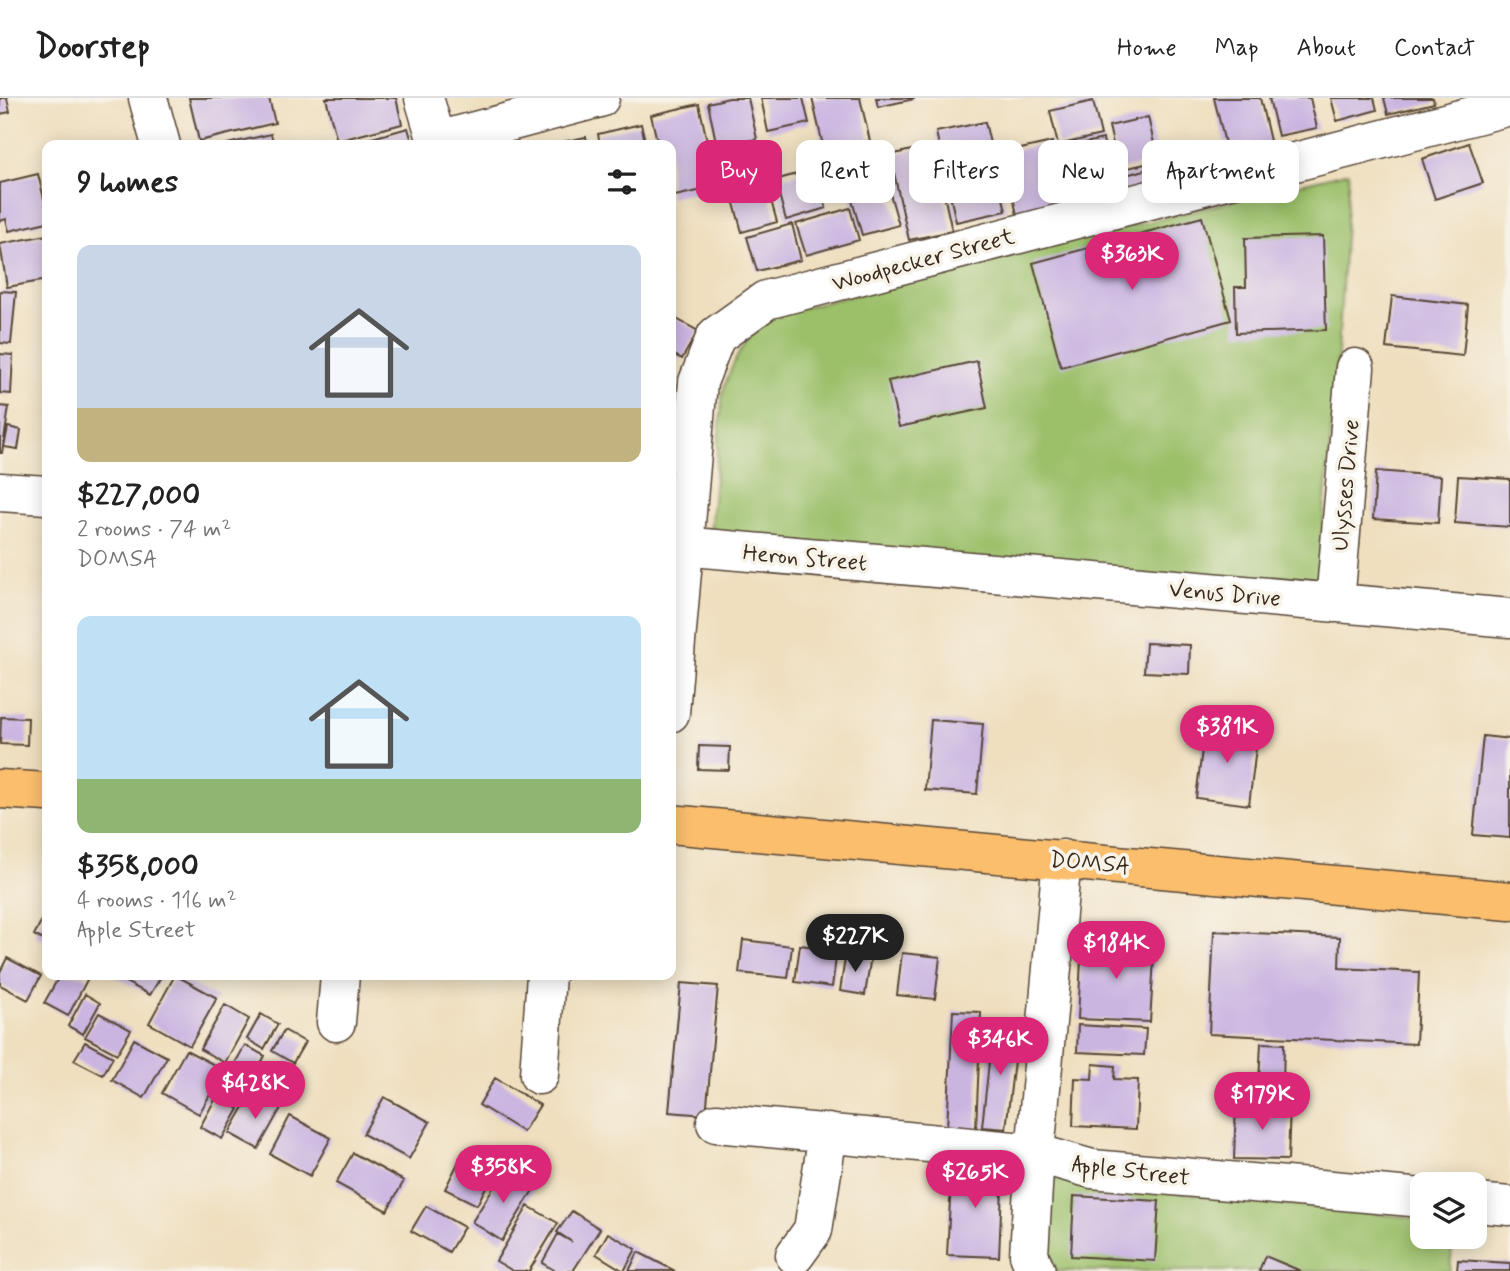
<!DOCTYPE html>
<html lang="en">
<head>
<meta charset="utf-8">
<style>
  :root { --surface:#fff; --page:#f6f6f6; --text:#222; --muted:#767676; --line:#e0e0e0; --accent:#db2777 }
  body { margin:0; font-family:Mynerve,sans-serif; background:var(--page); color:var(--text); height:100vh; display:flex; flex-direction:column; font-size:26px; white-space:nowrap }
  * { box-sizing:border-box; margin:0 }
  p { font-size:23px; color:var(--muted) }
  .icon { flex:none; width:38px; height:38px; fill:none; stroke:currentColor; stroke-width:2; stroke-linecap:round; stroke-linejoin:round }
  .map { position:relative; flex:1; overflow:hidden }
  .drawer { position:absolute; left:42px; top:42px; width:634px; height:840px; display:flex; flex-direction:column; background:var(--surface); border-radius:14px; box-shadow:0 4px 18px #0003 }
  .drawer>* { flex:none }
  .banner { position:absolute; left:696px; top:42px; width:665px; height:63px; display:flex; gap:14px }
  .tools { position:absolute; left:1410px; top:1074px; display:grid; gap:14px }
  .tools a { display:grid; place-items:center; width:77px; height:77px; border-radius:14px; background:var(--surface); box-shadow:0 4px 18px #0003; font-size:35px }
  .price { position:absolute; translate:-50% -60px; padding:0 16px; border-radius:24px; background:var(--accent); color:#fff; font-size:23px; line-height:46px; filter:drop-shadow(0 2px 4px #0008) }
  .price::after { content:''; position:absolute; left:50%; top:42px; width:21px; height:16px; margin-left:-10px; background:inherit; clip-path:polygon(0 0,100% 0,50% 100%) }
  .price.on { background:#222; color:#fff }
  ul { padding:0; list-style:none }
  li { display:grid; align-content:center; gap:14px; height:371px; padding:0 35px }
  li span { display:grid; place-items:center; height:217px; border-radius:14px; color:#555 }
  li>.icon { margin-inline-start:auto }
  span .icon { width:126px; height:126px; fill:#fffc; stroke-width:1 }
  li b { font-size:30px }
  h2 { display:flex; justify-content:space-between; align-items:center; height:84px; padding:0 35px; font-size:30px }
  .pill { padding:0 24px; border-radius:14px; background:var(--surface); box-shadow:0 4px 18px #0003; font-size:24px; line-height:63px }
  .pill.on { background:var(--accent); color:#fff }
  header { display:flex; align-items:center; gap:42px; box-sizing:border-box; height:98px; padding:0 35px; background:var(--surface); border-bottom:2px solid var(--line) }
  header strong { font-size:33px }
  nav { display:flex; gap:38px; margin-inline-start:auto; font-size:24px }
  .map>svg:first-child { display:block }
  .green { fill:#9cc06b; stroke:#6c7544; stroke-width:2 }
  .building { fill:#cab5e1 }
  .lines { fill:none; stroke-linecap:round; stroke-linejoin:round }
  .minor-casing { stroke:#564536; stroke-width:41 }
  .major-casing { stroke:#564536; stroke-width:41 }
  .minor { stroke:#fff; stroke-width:38 }
  .major { stroke:#fabe6d; stroke-width:38 }
  .labels { text-anchor:middle; stroke-width:7; stroke-linejoin:round; paint-order:stroke }
  .street-label { font-size:23px; fill:#3b2a1e; stroke:#f7f3e8 }
</style>
</head>
<body>
<header>
<strong>Doorstep</strong>
<nav><a>Home</a><a>Map</a><a>About</a><a>Contact</a></nav>
</header>
<div class="map">
<svg width="1510" height="1173" viewBox="0 0 1510 1173">
  <rect width="100%" height="100%" fill="#f7f3e8"/>
  <filter id="ink" filterUnits="userSpaceOnUse"><feTurbulence type="fractalNoise" baseFrequency=".0143" numOctaves="2"/><feDisplacementMap in="SourceGraphic" scale="14" xChannelSelector="R" yChannelSelector="G"/><feConvolveMatrix kernelMatrix="1 2 1 2 8 2 1 2 1" color-interpolation-filters="sRGB"/></filter>
  <filter id="wash" filterUnits="userSpaceOnUse"><feTurbulence type="fractalNoise" baseFrequency=".00686" numOctaves="4" result="noise"/><feDisplacementMap in="SourceGraphic" scale="28" xChannelSelector="R" yChannelSelector="G"/><feGaussianBlur stdDeviation="1.57" result="paint"/><feColorMatrix in="noise" values="0 0 0 0 0 0 0 0 0 0 0 0 0 0 0 0 0 1.4 0 .05"/><feComposite in="paint" operator="in"/></filter>
  <g filter="url(#wash)">
    <rect width="100%" height="100%" fill="#efdfbf"/>
    <path class="green" d="M1349,74L1338,254L1317,494L710,436L723,293C733,261 744,244 766,219Z
      M1050,1081L1423,1121V1139H1453L1450,1173H1057L1047,1151Z"/>
    <g id="blocks">
      <path class="building" d="M0,0H7L10,14L0,16Z
        M189,0H269L275,25L199,43Z
        M326,0H396L402,26L337,43Z
        M729,0H748L757,41L717,49L708,5Z
        M761,0H803L809,25L768,34Z
        M812,0H860L870,43L824,52Z
        M876,0H914V1L878,9Z
        M1214,0H1260L1274,60L1231,70Z
        M1269,0H1310L1317,30L1278,38Z
        M1331,0H1374L1377,12L1337,23Z
        M1384,0H1433L1434,5L1388,16Z
        M1093,3L1101,37L1058,47L1050,13Z
        M699,6L717,89L670,99V47H658L651,17Z
        M1148,19L1158,63L1119,72L1109,28Z
        M985,24L1006,113L956,124L936,34Z
        M641,26L646,47H600L598,36Z
        M408,30L413,47H359L358,44Z
        M271,36L274,47H228L227,46Z
        M586,39L588,47H552V46Z
        M1103,41L1111,78L1071,87L1062,50Z
        M1052,44L1067,110L1018,121L1003,55Z
        M1469,45L1483,85L1435,101L1422,61Z
        M933,47L952,133L909,142L890,57Z
        M1164,67L1169,85L1122,98L1118,79Z
        M815,71L826,110L786,122L775,82Z
        M884,75L899,127L862,137L847,85Z
        M38,76L47,113V124L9,133L6,121L0,123V85Z
        M1116,82L1121,101L1106,105L1100,87Z
        M767,88L777,124L742,134L732,98Z
        M850,110L859,142L806,157L796,126Z
        M1202,119L1231,222L1061,269L1033,165Z
        M792,126L801,162L757,173L747,139Z
        M47,137V182L7,189L0,146Z
        M1323,138L1326,232L1236,235L1235,189H1246L1245,140Z
        M0,193L16,194L11,246L0,245Z
        M1392,198L1468,207L1463,258L1386,250Z
        M673,219L698,233L682,261L670,255V224Z
        M0,256L13,257L11,296L0,295Z
        M977,263L987,310L899,329L888,283Z
        M0,308L9,309L2,355H0Z
        M8,329L21,332L18,351L4,349Z
        M1376,373L1441,378L1438,425L1373,421Z
        M1458,378L1510,381V429L1455,425Z
        M1146,545L1190,547L1189,576L1144,574Z
        M1,619L28,620L27,647L0,646Z
        M931,622L983,626L977,696L925,692Z
        M1205,627L1258,634L1249,707L1196,700Z
        M1483,638L1510,641V740L1473,737Z
        M699,648L730,649L729,672L698,671Z
        M47,812V844L34,837Z
        M1214,833L1340,839L1339,870L1419,874L1416,946L1209,936Z
        M1082,841L1155,845L1150,924L1078,921Z
        M743,842L792,848L788,880L739,875Z
        M800,847L837,852L832,889L795,884Z
        M846,854L871,858L865,897L840,893Z
        M902,855L940,859L935,901L897,897Z
        M7,860L41,878L28,902L0,887V874Z
        M60,877H82L88,880L68,918L44,905Z
        M118,877H162L150,897L116,879Z
        M175,877L217,900L190,948L149,925Z
        M681,885L718,888L706,1017L669,1014Z
        M85,896L100,905L83,936L68,928Z
        M225,907L249,921L225,965L200,951Z
        M953,913L981,914L976,1031L947,1030Z
        M99,915L131,932L117,956L85,939Z
        M261,916L278,926L264,951L247,941Z
        M993,927L1018,929L1006,1031L982,1029Z
        M1078,927L1146,931L1144,957L1077,954Z
        M284,932L305,944L293,965L272,953Z
        M134,941L167,959L144,1000L112,982Z
        M85,944L113,959L103,977L74,962Z
        M1261,945L1284,946L1283,986L1259,985Z
        M245,947L265,958L242,1000L222,989Z
        M186,952L224,972L199,1016L162,995Z
        M1093,966L1115,968L1114,981L1138,982L1136,1031L1073,1028L1075,980L1092,981Z
        M495,980L540,1007L523,1034L479,1007Z
        M252,995L281,1010L258,1051L229,1035Z
        M217,998L239,1011L222,1041L200,1029Z
        M384,999L430,1024L409,1061L363,1036Z
        M1236,1006L1290,1007L1288,1062L1234,1061Z
        M290,1018L331,1040L310,1078L270,1056Z
        M464,1053L496,1069L477,1107L445,1091Z
        M353,1055L404,1083L387,1113L336,1085Z
        M952,1066L1003,1067L999,1159L947,1157Z
        M505,1071L535,1089L502,1143L472,1124Z
        M1074,1098L1159,1103L1155,1163L1071,1158Z
        M426,1108L464,1129L449,1154L411,1133Z
        M528,1108L558,1125L529,1173H513L496,1163Z
        M572,1113L600,1131L573,1173H556L542,1165L558,1136L572,1144L557,1134Z
        M608,1135L636,1151L624,1173L596,1156Z
        M638,1154L675,1173H629Z
        M1265,1158L1301,1173H1259Z
        M1458,1162L1510,1165V1173H1457Z"/>
    </g>
  </g>
  <g filter="url(#ink)">
    <use href="#blocks" fill-opacity="0" stroke="#564536" stroke-width="2"/>
    <g class="lines">
      <defs>
        <path id="minor" d="M148,0L161,47
          M424,0L438,47
          M437,43L600,0
          M0,394L47,397
          M670,447L1510,520
          M1335,505L1355,270
          M670,615L698,284L716,238L766,202L1510,8
          M336,924L340,877
          M539,977L546,877
          M716,1025L1035,1055L1092,1071L1423,1100
          M1475,1105L1510,1108
          M795,1157L813,1132L828,1035
          M1036,1173L1029,1157L1035,1055L1062,761"/>
        <path id="major" d="M0,691L47,694
          M670,726L1510,803"/>
      </defs>
      <use href="#minor" class="minor-casing"/>
      <use href="#major" class="major-casing"/>
      <use href="#minor" class="minor"/>
      <use href="#major" class="major"/>
    </g>
  </g>
  <g class="labels">
    <g class="street-label">
      <text transform="translate(923 161) rotate(-15)" y="8">Woodpecker Street</text>
      <text transform="translate(1345 387) rotate(-85)" y="8">Ulysses Drive</text>
      <text transform="translate(805 459) rotate(5)" y="8">Heron Street</text>
      <text transform="translate(1225 495) rotate(5)" y="8">Venus Drive</text>
      <text transform="translate(1090 764) rotate(5)" y="8">DOMSA</text>
      <text transform="translate(1131 1072) rotate(7)" y="8">Apple Street</text>
    </g>
  </g>
</svg>
<div class="tools">
<a><svg class="icon" aria-label="layers" viewBox="0 0 24 24"><path d="M12 4l9 5-9 5-9-5zM3 14l9 5 9-5"/></svg></a>
</div>
<b class="price" style="left:1132px;top:194px">$363K</b>
<b class="price" style="left:1227px;top:667px">$381K</b>
<b class="price on" style="left:855px;top:876px">$227K</b>
<b class="price" style="left:1116px;top:883px">$184K</b>
<b class="price" style="left:1000px;top:979px">$346K</b>
<b class="price" style="left:255px;top:1023px">$428K</b>
<b class="price" style="left:1262px;top:1034px">$179K</b>
<b class="price" style="left:503px;top:1107px">$358K</b>
<b class="price" style="left:975px;top:1112px">$265K</b>
<div class="banner">
<a class="pill on">Buy</a>
<a class="pill">Rent</a>
<a class="pill">Filters</a>
<a class="pill">New</a>
<a class="pill">Apartment</a>
</div>
<section class="drawer">
<h2>9 homes<svg class="icon" aria-label="filters" viewBox="0 0 24 24"><path d="M4 7h16M4 17h16"/><circle cx="9" cy="7" r="2"/><circle cx="15" cy="17" r="2"/></svg></h2>
<ul>
<li><span style="background:linear-gradient(#c9d6e8 75%,#c2b280 0)"><svg class="icon" aria-label="home" viewBox="0 0 24 24"><path d="M3 11l9-7 9 7M6 9v11h12V9"/></svg></span><div><b>$227,000</b><p>2 rooms · 74 m²</p><p>DOMSA</p></div></li>
<li><span style="background:linear-gradient(#bfe0f5 75%,#8fb573 0)"><svg class="icon" aria-label="home" viewBox="0 0 24 24"><path d="M3 11l9-7 9 7M6 9v11h12V9"/></svg></span><div><b>$358,000</b><p>4 rooms · 116 m²</p><p>Apple Street</p></div></li>
</ul>
</section>
</div>
</body>
</html>
